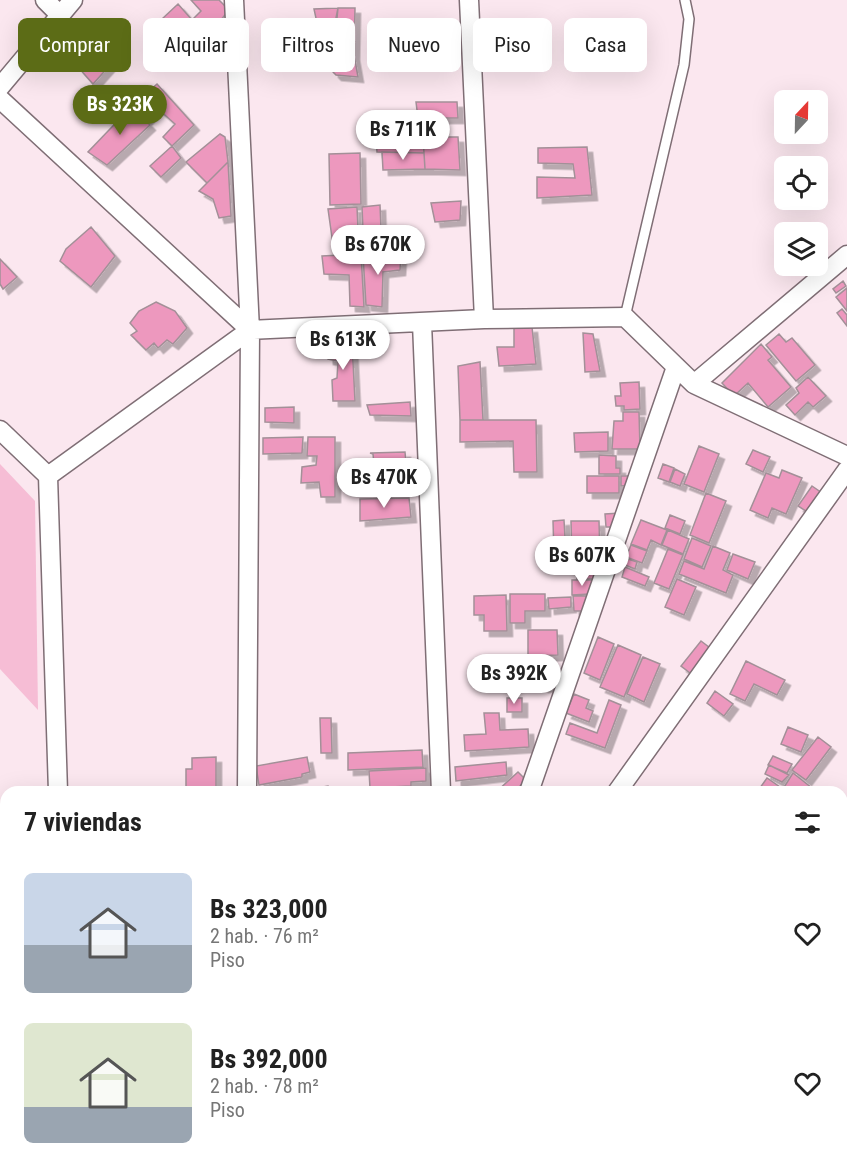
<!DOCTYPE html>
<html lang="es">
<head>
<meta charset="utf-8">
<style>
  :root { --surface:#fff; --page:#f6f6f6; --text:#222; --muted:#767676; --accent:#5c6c16 }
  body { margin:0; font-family:"Roboto Condensed",sans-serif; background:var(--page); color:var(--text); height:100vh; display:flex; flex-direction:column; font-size:22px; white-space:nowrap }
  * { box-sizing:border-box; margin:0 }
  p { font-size:20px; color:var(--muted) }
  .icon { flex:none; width:33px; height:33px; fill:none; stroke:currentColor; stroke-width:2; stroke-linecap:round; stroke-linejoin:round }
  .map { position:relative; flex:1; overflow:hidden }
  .panel { position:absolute; left:0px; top:786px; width:848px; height:384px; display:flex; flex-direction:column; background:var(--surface); border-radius:18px 18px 0 0; box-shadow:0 6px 24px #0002 }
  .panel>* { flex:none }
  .banner { position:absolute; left:18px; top:18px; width:812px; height:54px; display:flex; gap:12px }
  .needle { width:39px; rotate:22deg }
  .fabs { position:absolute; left:774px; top:90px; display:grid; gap:12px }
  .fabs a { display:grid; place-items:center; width:54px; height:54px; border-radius:9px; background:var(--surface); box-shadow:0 6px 24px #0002; font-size:30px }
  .price { position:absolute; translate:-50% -51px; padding:0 14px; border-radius:21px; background:#fff; color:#222; font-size:20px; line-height:39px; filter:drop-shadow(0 2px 3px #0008) }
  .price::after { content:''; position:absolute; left:50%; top:36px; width:18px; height:14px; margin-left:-9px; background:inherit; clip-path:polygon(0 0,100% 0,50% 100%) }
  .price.current { background:var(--accent); color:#fff }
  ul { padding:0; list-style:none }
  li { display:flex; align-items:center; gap:18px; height:150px; padding:0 24px }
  li span { display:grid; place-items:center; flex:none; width:168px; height:120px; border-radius:9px; color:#555 }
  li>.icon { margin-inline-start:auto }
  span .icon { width:72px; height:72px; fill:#fffc; stroke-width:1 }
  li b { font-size:26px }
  h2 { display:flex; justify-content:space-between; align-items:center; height:72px; padding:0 24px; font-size:26px }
  .chip { padding:0 21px; border-radius:9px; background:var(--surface); box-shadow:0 6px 24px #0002; font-size:21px; line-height:54px }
  .chip.current { background:var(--accent); color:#fff }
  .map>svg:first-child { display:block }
  .green { fill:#f6bdd5 }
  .building { fill:#ed98be; stroke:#a39098; stroke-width:1.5; filter:url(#shadow) }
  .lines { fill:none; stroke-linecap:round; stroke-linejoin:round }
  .service-casing { stroke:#7f6e75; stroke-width:12 }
  .minor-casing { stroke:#7f6e75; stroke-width:21 }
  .service { stroke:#fff; stroke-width:9 }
  .minor { stroke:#fff; stroke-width:18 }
</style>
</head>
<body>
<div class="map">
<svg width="847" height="1170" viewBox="0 0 847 1170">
  <defs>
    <filter id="shadow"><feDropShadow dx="5.5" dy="5.5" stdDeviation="0" flood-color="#0004"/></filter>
  </defs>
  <rect width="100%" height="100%" fill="#fbe7ef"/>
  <path class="green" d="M0,464L35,501L38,710L0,669Z"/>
  <path class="building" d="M191,0H219L229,10L207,37L192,20L201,11Z
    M178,4L207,37L191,50L162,19Z
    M338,8H355L354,55L323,57L322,41L335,38Z
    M338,8L335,23H317L314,9Z
    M107,40L119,55L93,84L78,67Z
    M354,55L358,77L336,75L333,72L334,56Z
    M157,84L194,125L172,146L163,137L175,124L157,108L146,120L132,106Z
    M416,102H457L458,118H418Z
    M132,106L150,125L107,165L88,152Z
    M220,134L225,137L228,162L207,183L186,162Z
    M376,137H423L424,153L377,152Z
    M423,137H458L460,170L425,169Z
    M172,146L181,158L161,177L150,166Z
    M587,147L592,195L537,198V177L575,178L573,164L538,163V148Z
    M382,152L424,153L425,169L383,170Z
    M360,153L361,204L330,205L329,154Z
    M228,162L231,216L219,218L213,199L199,191Z
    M461,201L460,220L435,222L431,203Z
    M380,205L382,253H364L362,207Z
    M357,207L359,251L334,252L328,209Z
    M91,227L115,256L91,287L60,261L66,249Z
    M361,254L364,307L350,306L349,275L324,274L322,256Z
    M363,255H401L400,270L383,272L382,307L366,305Z
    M0,259L17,277L3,289L0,284Z
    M843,281L846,286L836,293L833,289Z
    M847,288V311L836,297Z
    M156,302L175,311L187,328L173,344L167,340L158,348L154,343L146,350L131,335L137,331L130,323L139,311Z
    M842,309L847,315V326L837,313Z
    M532,327L536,364L499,366L497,347H514V328Z
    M583,333L593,334L600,371L585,372Z
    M779,334L786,342L792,338L815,365L796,381L766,345Z
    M326,343H352L355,401H333L332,380L337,378L338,361L328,359Z
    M761,344L772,357L768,360L791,387L768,407L748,383L734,396L722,383Z
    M480,362L483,420H460L458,366Z
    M808,377L826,396L813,407L808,402L795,415L786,405L799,393L796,388Z
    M639,382L640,409L624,410V406H616L615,396H621L620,383Z
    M410,402L411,416L370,415L367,405Z
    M294,407V423L265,422V408Z
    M623,412H639L640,449H612L614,421H623Z
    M460,420H536L537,472H514L513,441L460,442Z
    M608,432V451L575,452L574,433Z
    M303,437L302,453L263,454V438Z
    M308,437H335V497H321L319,482L301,483L302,467L316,465L317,456H307Z
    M699,446L719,454L704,492L684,484Z
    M753,450L770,457L763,472L746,464Z
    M405,452L408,484L376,486L373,454L370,453Z
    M599,455L616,456V468H620V474H599Z
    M663,464L674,468L669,482L658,478Z
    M675,469L685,474L680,486L670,482Z
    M782,470L802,478L786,514L772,508L768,518L750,510L766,473L779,478Z
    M587,476H619V493H587Z
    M621,476H630V485L621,486Z
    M812,486L822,493L809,513L798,506Z
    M706,493L726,501L709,543L690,535Z
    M409,498L411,517L360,521V499Z
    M620,513L615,527H606L605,514Z
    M670,515L685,521L680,534L665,528Z
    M564,520L566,555H554L553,521Z
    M641,520L667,530L661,545L651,540L647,550L631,544Z
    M571,521H599L600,559H572Z
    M668,530L689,539L683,554L662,545Z
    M692,538L711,546L702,567L684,559Z
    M631,545L647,551L642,563L626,557Z
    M713,546L730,553L723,570L733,575L726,593L679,574L684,561L704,569Z
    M668,549L683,555L669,589L654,583Z
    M733,554L755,562L748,579L727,570Z
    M628,559L637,562L635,569L625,565Z
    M577,565L602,566L596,579H577Z
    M625,567L649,577L645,586L622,577Z
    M677,579L696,587L684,615L665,607Z
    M572,580H596L590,594L572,595Z
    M510,594H545V611H525V623H510Z
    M506,595L507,631H484V615H474V596Z
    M573,596H590L586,611H574Z
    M571,597V607L549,609L548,598Z
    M528,630H557L558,655L528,656Z
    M598,637L614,644L600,680L584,673Z
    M701,641L714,651L694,676L681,666Z
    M618,645L641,655L624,697L600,687Z
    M643,657L660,664L644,702L627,694Z
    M746,661L785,680L777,695L754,684L745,701L730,694Z
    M557,672L558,685L543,687L541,674Z
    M715,691L733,704L724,716L707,703Z
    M574,694L589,700L586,708L593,711L589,722L566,713Z
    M507,698H522V712H507Z
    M609,700L621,705L605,748L566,734L570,723L597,733Z
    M484,713H499L500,730L528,729L529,747L465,751L464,735L486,734Z
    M320,718H331L332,753H321Z
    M788,727L808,735L801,752L781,744Z
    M818,737L831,747L806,780L792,770Z
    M422,750L423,767L348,770V753Z
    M773,756L792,764L787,773L768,765Z
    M216,757V792H186V769H192V758Z
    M307,757L310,772L302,774V777L259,785L256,766Z
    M506,762L507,775L456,781L455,767Z
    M769,765L789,775L782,782L765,774Z
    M426,768V781L411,782V786L370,788L369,771Z
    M518,772L526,780L514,792H496Z
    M793,773L817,792H757L767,778L783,789Z
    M328,786L329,792H305V790Z
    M6,893V965L1,967L0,896Z
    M842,950L847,955V971L845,974L842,971Z
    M847,974V1001L842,996V979Z
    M17,1164H38L42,1170H21Z
    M422,1164H439L438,1170H420Z
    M449,1164H472L476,1170H453Z"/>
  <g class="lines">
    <defs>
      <path id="service" d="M625,317L684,65L689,19L685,0
        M551,1170L557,1164"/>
      <path id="minor" d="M45,0L59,14
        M234,0L250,330L247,792
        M469,0L484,319
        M0,87L73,0
        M0,99L250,330L484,319L625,317L694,384L847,456
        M422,323L441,792
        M694,384L847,255
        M0,430L48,476L58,792
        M48,476L250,330
        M529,792L676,367
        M617,792L847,470
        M0,868L6,864
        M0,1036L6,1047
        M842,1133L847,1141
        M74,1164L77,1170
        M823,1170L838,1164"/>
    </defs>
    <use href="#service" class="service-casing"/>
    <use href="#minor" class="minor-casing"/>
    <use href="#service" class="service"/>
    <use href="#minor" class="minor"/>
  </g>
</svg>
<div class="fabs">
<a><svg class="needle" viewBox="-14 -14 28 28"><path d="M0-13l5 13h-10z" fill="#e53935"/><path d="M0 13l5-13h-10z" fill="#767676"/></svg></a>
<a><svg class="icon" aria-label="locate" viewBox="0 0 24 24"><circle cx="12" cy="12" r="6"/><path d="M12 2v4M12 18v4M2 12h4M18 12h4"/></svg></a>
<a><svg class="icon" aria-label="layers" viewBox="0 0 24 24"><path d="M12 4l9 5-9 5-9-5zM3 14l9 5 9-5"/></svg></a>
</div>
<b class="price current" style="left:120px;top:136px">Bs 323K</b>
<b class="price" style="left:403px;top:161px">Bs 711K</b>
<b class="price" style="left:378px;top:276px">Bs 670K</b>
<b class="price" style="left:343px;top:371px">Bs 613K</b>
<b class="price" style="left:384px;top:509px">Bs 470K</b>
<b class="price" style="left:582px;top:587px">Bs 607K</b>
<b class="price" style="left:514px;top:705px">Bs 392K</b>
<div class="banner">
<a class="chip current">Comprar</a>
<a class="chip">Alquilar</a>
<a class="chip">Filtros</a>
<a class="chip">Nuevo</a>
<a class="chip">Piso</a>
<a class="chip">Casa</a>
</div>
<section class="panel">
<h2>7 viviendas<svg class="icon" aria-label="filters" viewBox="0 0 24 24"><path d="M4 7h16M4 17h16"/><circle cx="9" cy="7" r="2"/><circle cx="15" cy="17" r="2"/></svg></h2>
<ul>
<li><span style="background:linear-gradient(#c9d6e8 60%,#9aa5b1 0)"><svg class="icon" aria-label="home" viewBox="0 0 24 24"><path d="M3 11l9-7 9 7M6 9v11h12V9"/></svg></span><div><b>Bs 323,000</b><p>2 hab. · 76 m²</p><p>Piso</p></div><svg class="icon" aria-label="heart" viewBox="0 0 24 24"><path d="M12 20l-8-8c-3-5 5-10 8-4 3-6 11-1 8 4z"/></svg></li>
<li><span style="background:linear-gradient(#dfe7d0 70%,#9aa5b1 0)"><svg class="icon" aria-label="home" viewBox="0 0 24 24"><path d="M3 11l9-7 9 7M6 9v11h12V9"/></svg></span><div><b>Bs 392,000</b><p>2 hab. · 78 m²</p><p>Piso</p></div><svg class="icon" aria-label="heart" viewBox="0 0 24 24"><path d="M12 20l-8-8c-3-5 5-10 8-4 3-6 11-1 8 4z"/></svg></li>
</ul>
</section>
</div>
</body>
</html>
